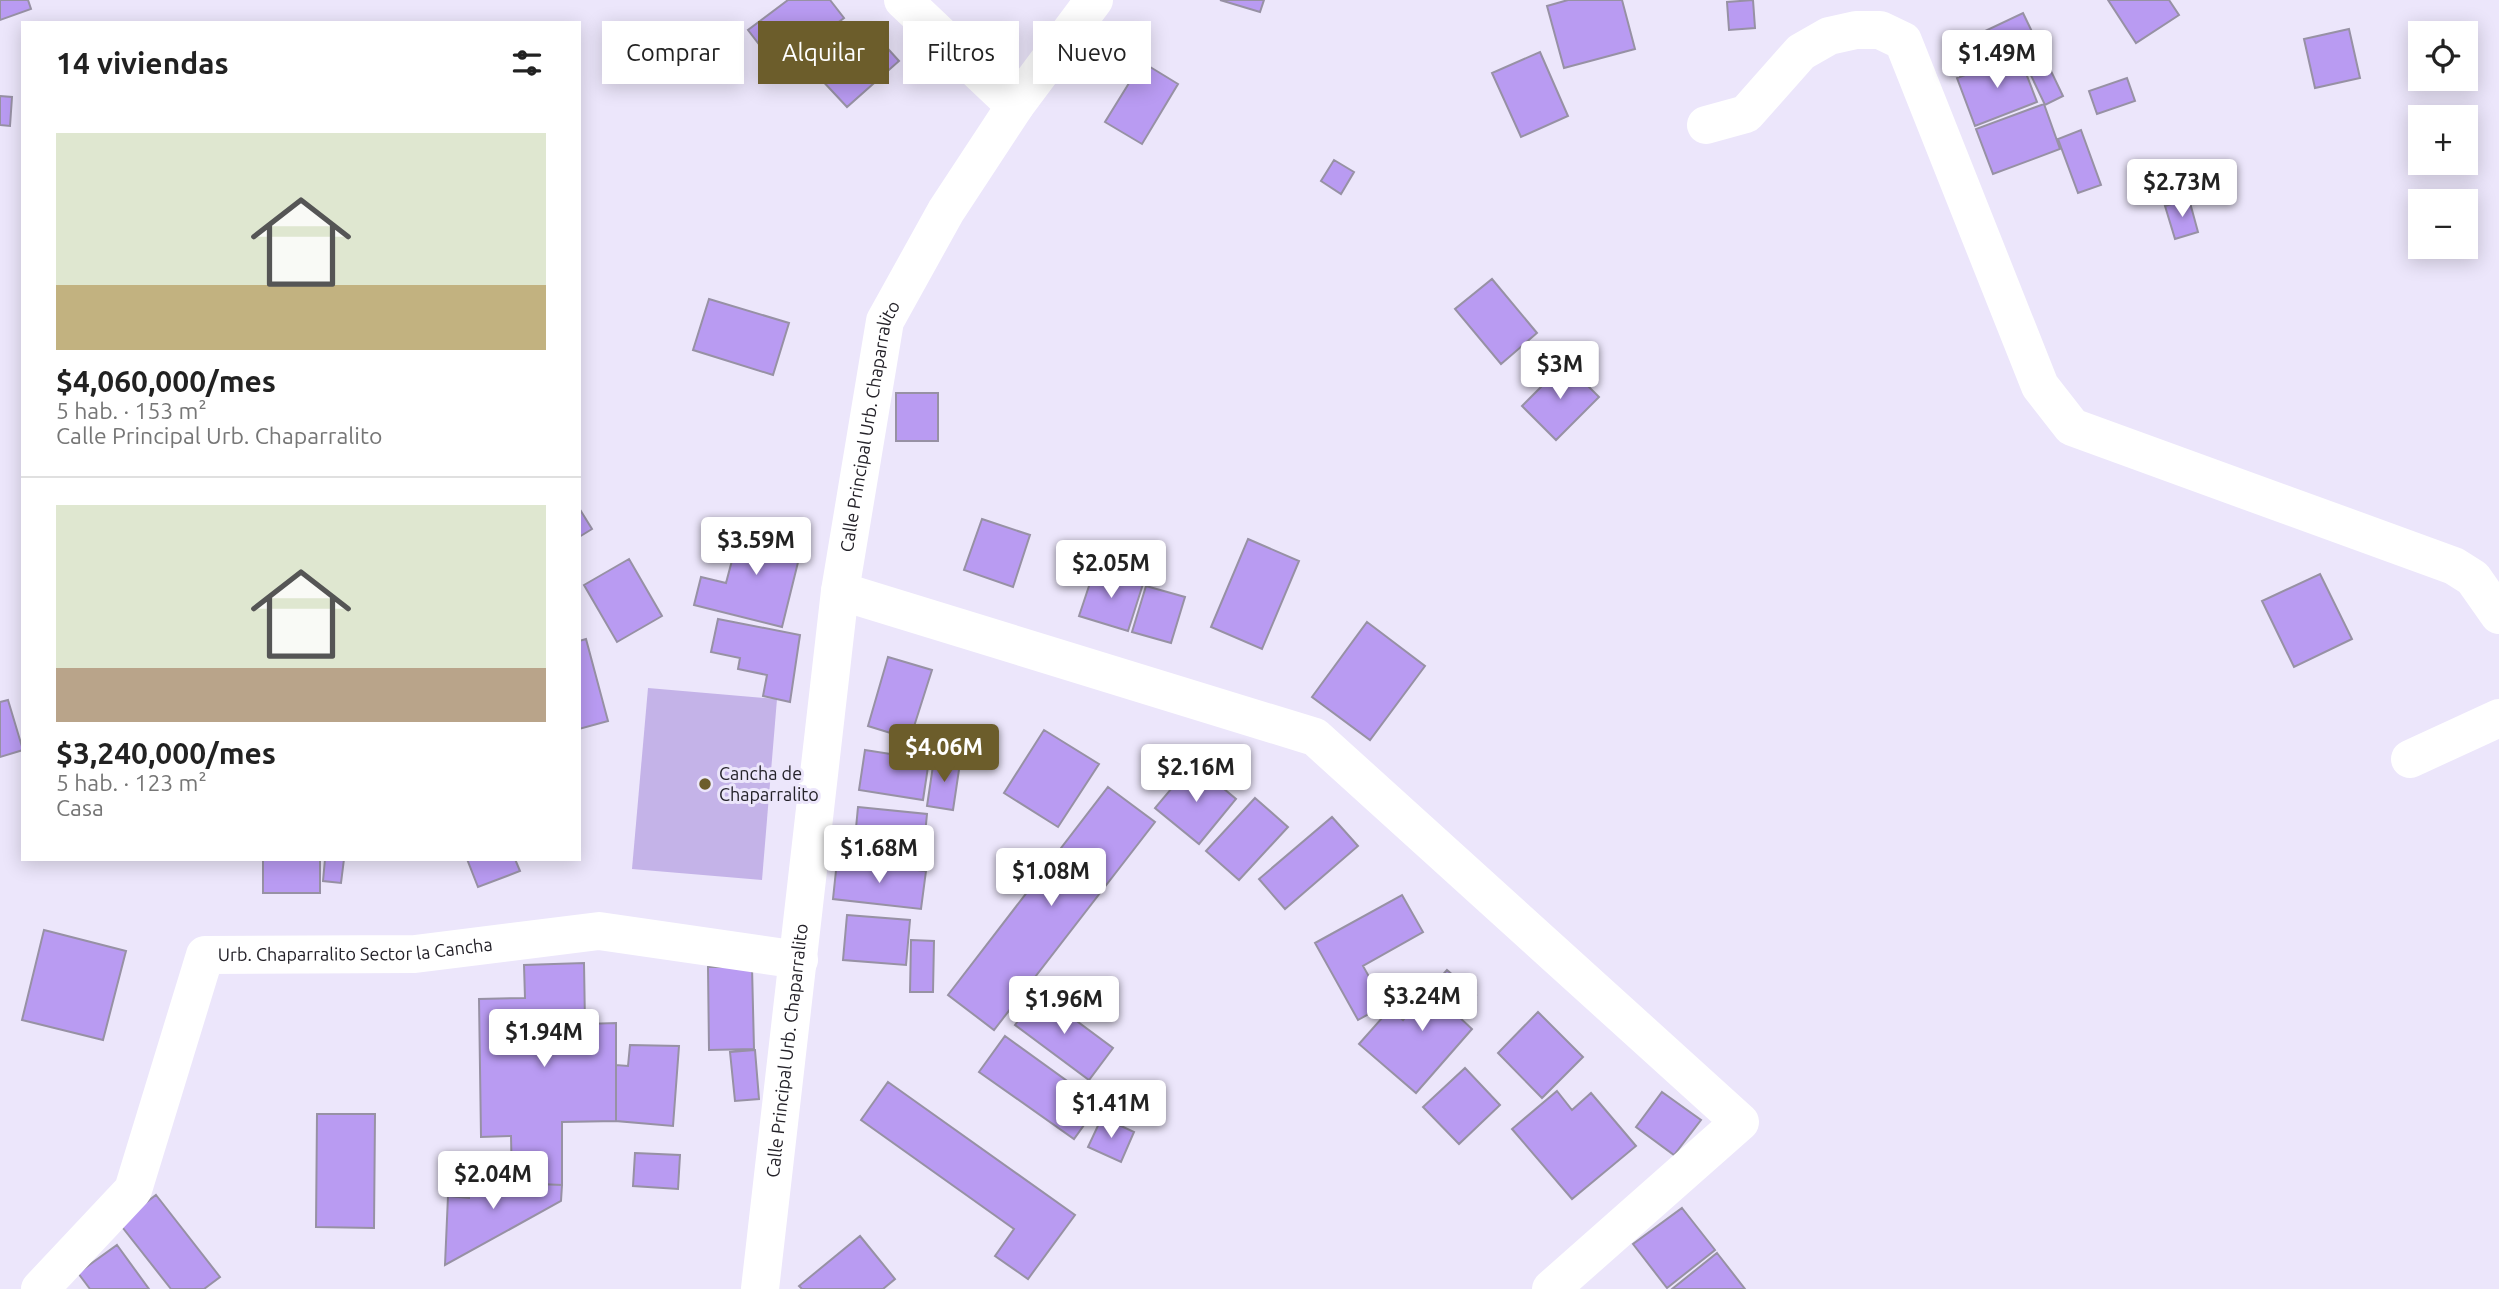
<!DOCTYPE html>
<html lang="es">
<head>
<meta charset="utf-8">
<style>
  :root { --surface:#fff; --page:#f6f6f6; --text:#222; --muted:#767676; --line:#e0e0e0; --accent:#6c5d2b }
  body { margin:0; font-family:Ubuntu,sans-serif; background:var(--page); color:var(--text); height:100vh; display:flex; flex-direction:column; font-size:26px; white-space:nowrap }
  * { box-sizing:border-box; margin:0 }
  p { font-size:23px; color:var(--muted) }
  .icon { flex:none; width:38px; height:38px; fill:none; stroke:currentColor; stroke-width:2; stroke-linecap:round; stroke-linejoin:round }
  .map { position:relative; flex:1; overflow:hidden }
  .sheet { position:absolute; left:21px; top:21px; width:560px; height:840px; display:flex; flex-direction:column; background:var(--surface); border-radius:0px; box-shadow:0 4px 18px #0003 }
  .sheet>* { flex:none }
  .banner { position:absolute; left:602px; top:21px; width:665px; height:63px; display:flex; gap:14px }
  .buttons { position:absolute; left:2408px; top:21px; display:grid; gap:14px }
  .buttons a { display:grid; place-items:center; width:70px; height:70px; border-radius:0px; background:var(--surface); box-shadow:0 4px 18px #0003; font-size:35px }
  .price { position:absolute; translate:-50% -60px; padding:0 16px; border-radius:7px; background:#fff; color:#222; font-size:23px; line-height:46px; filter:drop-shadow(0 2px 4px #0008) }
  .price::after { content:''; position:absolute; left:50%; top:42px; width:21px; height:16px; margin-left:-10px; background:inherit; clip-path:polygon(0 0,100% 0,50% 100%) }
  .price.selected { background:var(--accent); color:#fff }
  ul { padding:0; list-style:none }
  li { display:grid; align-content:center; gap:14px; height:371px; padding:0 35px }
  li+li { border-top:2px solid var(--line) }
  li span { display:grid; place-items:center; height:217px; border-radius:0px; color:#555 }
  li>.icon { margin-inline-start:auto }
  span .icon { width:126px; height:126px; fill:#fffc; stroke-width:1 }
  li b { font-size:30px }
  h2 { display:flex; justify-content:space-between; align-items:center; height:84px; padding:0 35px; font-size:30px }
  .tag { padding:0 24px; border-radius:0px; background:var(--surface); box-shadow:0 4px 18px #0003; font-size:24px; line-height:63px }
  .tag.selected { background:var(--accent); color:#fff }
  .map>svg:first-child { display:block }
  .green { fill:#c4b3e8 }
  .building { fill:#b99bf2; stroke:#9791a4; stroke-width:2 }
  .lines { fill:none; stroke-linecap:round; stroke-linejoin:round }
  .street { stroke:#fff; stroke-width:38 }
  .poi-dot { fill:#6c5d2b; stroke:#ece6fb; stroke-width:2.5 }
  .labels { text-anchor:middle; stroke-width:6; stroke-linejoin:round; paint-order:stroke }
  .street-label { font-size:18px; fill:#242229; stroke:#ece6fb }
  .poi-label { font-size:18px; fill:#242229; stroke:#ece6fb; text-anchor:start }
</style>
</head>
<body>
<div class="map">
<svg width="2499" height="1289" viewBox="0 0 2499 1289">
  <rect width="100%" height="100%" fill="#ece6fb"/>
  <path class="green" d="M648,688L777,699L762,880L632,869Z"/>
  <path class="building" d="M0,0H28L31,9L0,20Z
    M788,0H830L844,18L777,68L748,30Z
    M1220,0H1264L1260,12Z
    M1568,0H1622L1635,49L1564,68L1547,6Z
    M1753,0L1755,28L1729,30L1727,2Z
    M2108,0H2169L2179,15L2136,43Z
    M2023,13L2063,96L2045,105L2018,48L1960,76L1947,49Z
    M870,29L899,61L847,107L818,76Z
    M2349,29L2360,78L2315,88L2304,39Z
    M1540,52L1568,116L1521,137L1492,73Z
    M2019,55L2037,102L1975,126L1957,78Z
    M1142,62L1178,84L1142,144L1105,122Z
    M2127,78L2135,101L2097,114L2089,91Z
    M0,96L12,97L10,126L0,125Z
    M2044,104L2060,149L1993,174L1976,129Z
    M2081,130L2101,185L2078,193L2058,139Z
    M1334,160L1354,172L1341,194L1321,181Z
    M2189,199L2198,232L2175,239L2165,206Z
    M1492,279L1537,333L1501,364L1455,309Z
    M709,299L789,323L773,375L693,350Z
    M1565,363L1599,397L1556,440L1522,406Z
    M896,393H938V441H896Z
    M579,508L592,529L579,537Z
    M982,519L1030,535L1013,587L964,570Z
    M742,523L804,538L782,627L694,605L701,577L726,583Z
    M1248,539L1299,561L1262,649L1211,627Z
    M629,559L662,616L617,642L584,585Z
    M1095,568L1143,584L1128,631L1079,616Z
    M2320,574L2352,639L2294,667L2262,601Z
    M1146,586L1185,597L1171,643L1132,632Z
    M718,619L800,635L790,702L763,696L767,675L738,669L740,658L711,652Z
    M1367,622L1425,666L1370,740L1312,697Z
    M586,639L608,721L579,729V641Z
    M888,657L932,670L910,739L868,726Z
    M8,700L23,750L0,757V702Z
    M1044,730L1099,764L1058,827L1004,793Z
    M865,750L929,760L923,800L859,790Z
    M934,759L960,763L953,810L927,806Z
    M1193,763L1236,799L1199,844L1155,808Z
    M1108,787L1155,822L994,1030L948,995Z
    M1255,798L1288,827L1239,880L1206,851Z
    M858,807L927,814L923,855L854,849Z
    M1332,817L1358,846L1285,909L1259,879Z
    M263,859H320V893H263Z
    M325,859H344L341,883L323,881Z
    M467,859H515L520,871L478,887Z
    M837,861L926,871L921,909L833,899Z
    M1402,895L1423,932L1363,966L1385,1005L1358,1020L1315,943Z
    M847,915L910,920L906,965L843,960Z
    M44,930L126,951L103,1040L22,1020Z
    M911,940L934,941L933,992H910Z
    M584,963L585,1024L616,1023V1121L562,1122V1185L512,1183L511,1136L481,1137L479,999L525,998L524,965Z
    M708,967H752L754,1049L709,1050Z
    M1447,970L1476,995L1458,1016L1472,1029L1416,1093L1359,1044L1390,1009L1403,1020Z
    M1039,993L1113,1048L1089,1080L1015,1025Z
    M1538,1012L1583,1057L1542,1098L1498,1053Z
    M1005,1036L1099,1104L1074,1139L979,1072Z
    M630,1045L679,1046L673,1126L616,1121V1065L628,1066Z
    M755,1050L759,1099L735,1101L730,1052Z
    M1465,1068L1500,1105L1459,1144L1423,1107Z
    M888,1082L1075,1215L1028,1279L995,1256L1014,1229L861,1120Z
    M1557,1091L1572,1110L1591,1093L1636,1146L1572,1199L1512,1129Z
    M1662,1092L1701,1120L1674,1155L1636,1127Z
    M317,1114H375L374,1228L316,1227Z
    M1102,1117L1134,1132L1121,1162L1088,1147Z
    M635,1153L680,1155L678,1189L633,1186Z
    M470,1172L491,1173V1182L562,1185L561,1201L445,1265L448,1196L469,1198Z
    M156,1195L220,1277L204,1289H171L119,1223Z
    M1682,1208L1715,1250L1667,1288L1633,1244Z
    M860,1236L895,1279L883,1289H802L799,1286Z
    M117,1245L149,1289H90L78,1273Z
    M1717,1253L1745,1289H1672Z"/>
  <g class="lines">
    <g class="street">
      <path d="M903,0L1015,106"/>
      <path d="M1706,125L1746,114L1801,52L1829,36L1856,30H1880L1903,41L2040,386L2072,427L2454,566L2473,578L2499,615"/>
      <path d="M840,591L1315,737L1740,1122L1551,1289"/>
      <path d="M2410,759L2499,718"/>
      <path id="s1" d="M40,1289L133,1190L205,955L415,954L599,931L799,960"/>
      <path id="s2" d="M760,1289L840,591L885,321L946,211L1015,106L1094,0"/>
    </g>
  </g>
  <circle class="poi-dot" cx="705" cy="784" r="7"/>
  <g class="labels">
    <g class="street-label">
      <text dy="6" stroke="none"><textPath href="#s2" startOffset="870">Calle Principal Urb. Chaparralito</textPath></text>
      <text dy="6" stroke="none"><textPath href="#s1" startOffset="532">Urb. Chaparralito Sector la Cancha</textPath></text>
      <text dy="6" stroke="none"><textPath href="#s2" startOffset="240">Calle Principal Urb. Chaparralito</textPath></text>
    </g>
    <g class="poi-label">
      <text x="719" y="780">Cancha de<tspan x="719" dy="21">Chaparralito</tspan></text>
    </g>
  </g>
</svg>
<div class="buttons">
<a><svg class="icon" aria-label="locate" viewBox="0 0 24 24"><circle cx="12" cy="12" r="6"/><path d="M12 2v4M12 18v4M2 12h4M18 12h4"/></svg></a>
<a>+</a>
<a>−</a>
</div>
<b class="price" style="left:1997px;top:90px">$1.49M</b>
<b class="price" style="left:2182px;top:219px">$2.73M</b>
<b class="price" style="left:1560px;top:401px">$3M</b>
<b class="price" style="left:756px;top:577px">$3.59M</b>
<b class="price" style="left:1111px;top:600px">$2.05M</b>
<b class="price selected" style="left:944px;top:784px">$4.06M</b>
<b class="price" style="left:1196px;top:804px">$2.16M</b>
<b class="price" style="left:879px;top:885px">$1.68M</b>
<b class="price" style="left:1051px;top:908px">$1.08M</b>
<b class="price" style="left:1422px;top:1033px">$3.24M</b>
<b class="price" style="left:1064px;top:1036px">$1.96M</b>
<b class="price" style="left:544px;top:1069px">$1.94M</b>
<b class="price" style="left:1111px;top:1140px">$1.41M</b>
<b class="price" style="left:493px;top:1211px">$2.04M</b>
<div class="banner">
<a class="tag">Comprar</a>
<a class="tag selected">Alquilar</a>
<a class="tag">Filtros</a>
<a class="tag">Nuevo</a>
</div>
<section class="sheet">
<h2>14 viviendas<svg class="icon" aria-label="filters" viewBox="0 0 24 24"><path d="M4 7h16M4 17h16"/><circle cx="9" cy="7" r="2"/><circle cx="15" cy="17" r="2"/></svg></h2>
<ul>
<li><span style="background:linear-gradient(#dfe7d0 70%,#c2b280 0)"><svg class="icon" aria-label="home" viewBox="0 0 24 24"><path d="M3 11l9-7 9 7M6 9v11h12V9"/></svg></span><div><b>$4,060,000/mes</b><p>5 hab. · 153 m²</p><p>Calle Principal Urb. Chaparralito</p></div></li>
<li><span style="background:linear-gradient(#dfe7d0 75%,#b9a48a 0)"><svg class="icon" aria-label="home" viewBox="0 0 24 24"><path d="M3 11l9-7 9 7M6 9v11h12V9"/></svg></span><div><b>$3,240,000/mes</b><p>5 hab. · 123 m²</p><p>Casa</p></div></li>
</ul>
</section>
</div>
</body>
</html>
